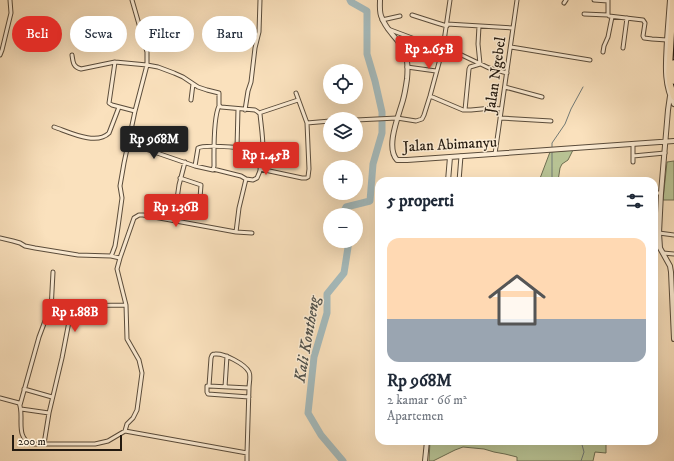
<!DOCTYPE html>
<html lang="id">
<head>
<meta charset="utf-8">
<style>
  :root { --surface:#fff; --page:#f6f6f7; --text:#1f2937; --muted:#747a83; --accent:#d93025 }
  body { margin:0; font-family:"IM FELL DW Pica",serif; background:var(--page); color:var(--text); height:100vh; display:flex; flex-direction:column; font-size:15px; white-space:nowrap }
  * { box-sizing:border-box; margin:0 }
  p { font-size:13px; color:var(--muted) }
  .icon { flex:none; width:22px; height:22px; fill:none; stroke:currentColor; stroke-width:2; stroke-linecap:round; stroke-linejoin:round }
  .map { position:relative; flex:1; overflow:hidden }
  .sheet { position:absolute; left:375px; top:177px; width:283px; height:268px; display:flex; flex-direction:column; background:var(--surface); border-radius:12px; box-shadow:0 4px 16px #0002 }
  .sheet>* { flex:none }
  .top-card { position:absolute; left:12px; top:16px; width:303px; height:36px; display:flex; gap:8px }
  .buttons { position:absolute; left:323px; top:64px; display:grid; gap:8px }
  .buttons a { display:grid; place-items:center; width:40px; height:40px; border-radius:50%; background:var(--surface); box-shadow:0 4px 16px #0002; font-size:20px }
  .scale { position:absolute; left:12px; bottom:10px; width:110px; box-sizing:border-box; padding-left:4px; border:2px solid #241a10; border-top:0; font-size:11px; line-height:14px; white-space:nowrap; color:#241a10; -webkit-text-stroke:3px #fcecd4; paint-order:stroke }
  .price { position:absolute; translate:-50% -34px; padding:0 9px; border-radius:4px; background:var(--accent); color:#fff; font-size:13px; line-height:26px; filter:drop-shadow(0 1px 2px #0008) }
  .price::after { content:''; position:absolute; left:50%; top:24px; width:12px; height:9px; margin-left:-6px; background:inherit; clip-path:polygon(0 0,100% 0,50% 100%) }
  .price.current { background:#222; color:#fff }
  ul { padding:0; list-style:none }
  li { display:grid; align-content:center; gap:8px; height:212px; padding:0 12px }
  li span { display:grid; place-items:center; height:124px; border-radius:12px; color:#555 }
  li>.icon { margin-inline-start:auto }
  span .icon { width:72px; height:72px; fill:#fffc; stroke-width:1 }
  li b { font-size:17px }
  h2 { display:flex; justify-content:space-between; align-items:center; height:48px; padding:0 12px; font-size:17px }
  .tag { padding:0 14px; border-radius:18px; background:var(--surface); box-shadow:0 4px 16px #0002; font-size:14px; line-height:36px }
  .tag.current { background:var(--accent); color:#fff }
  .map>svg:first-child { display:block }
  .green { fill:#b9c495; stroke:#6e6f52 }
  .lines { fill:none; stroke-linecap:round; stroke-linejoin:round }
  .stream { stroke:#717a77; stroke-width:1 }
  .river { stroke:#a4babc; stroke-width:7 }
  .minor-casing { stroke:#5a4c3b; stroke-width:5 }
  .tertiary-casing { stroke:#5a4c3b; stroke-width:6 }
  .trunk-casing { stroke:#241a10; stroke-width:8 }
  .minor { stroke:#fcecd4; stroke-width:3 }
  .tertiary { stroke:#fcecd4; stroke-width:4 }
  .trunk { stroke:#fae1bd; stroke-width:5.5 }
  .labels { text-anchor:middle; stroke-width:3; stroke-linejoin:round; paint-order:stroke }
  .street-label { font-size:15px; fill:#241a10; stroke:#fcecd4 }
  .water-label { font-size:16px; font-style:italic; fill:#51524c; stroke:#fcecd4 }
</style>
</head>
<body>
<div class="map">
<svg width="674" height="461" viewBox="0 0 674 461">
  <rect width="100%" height="100%" fill="#fae1bd"/>
  <filter id="stains"><feTurbulence type="fractalNoise" baseFrequency=".005" numOctaves="4"/><feColorMatrix values="0 0 0 0 .2 0 0 0 0 .09 0 0 0 0 .02 0 0 0 .5 -.17"/></filter>
  <radialGradient id="worn" r=".72"><stop offset=".6" stop-color="#630" stop-opacity="0"/><stop offset="1" stop-color="#630" stop-opacity=".3"/></radialGradient>
  <path class="green" d="M573,150L568,160L562,164L560,168L558,181H539L550,152Z
    M674,161V200H663L667,162Z
    M430,441H601L606,442V453L595,452L593,461H517V457L505,454L494,452L484,449L463,447L455,450L433,461H429Z"/>
  <g class="lines">
    <path class="stream" d="M552,148V143L565,124L571,109L583,87
      M551,181L552,180V152
      M581,461L584,452L581,441"/>
    <path class="river" d="M342,215L346,207L370,201L373,164L382,133V112L375,81L367,54V11L351,2L350,0
      M343,461L321,435L308,413L314,357L327,313V294L344,273L349,241"/>
    <defs>
      <path id="minor" d="M594,0L608,1
        M608,0V15L609,16L643,20L645,23L643,36L644,38L652,39L667,40
        M564,3L566,0
        M584,14L608,15
        M412,15L437,23L447,26
        M382,20L400,16
        M447,24L513,28
        M388,29L420,41L451,50L489,68L507,73
        M511,47L590,60
        M623,48L627,18
        M603,52L604,46L608,37L612,17
        M0,55L2,50L11,13L10,0
        M72,55C73,62 73,67 81,69L115,62L147,65L158,67L174,73L183,77L198,87L207,90L219,93V105L221,107L255,110L258,112L260,114C262,135 267,158 257,178L253,180L246,179
        M115,62L109,103L112,105L135,111
        M407,67L436,71
        M505,87L542,97
        M430,96L463,110H471L492,108L501,109
        M191,100L193,84
        M245,110L248,91L251,82L255,48L259,32L260,0
        M465,110L469,69L470,67L480,64L478,44L479,26
        M259,113L298,100
        M500,118L551,121
        M356,120L397,118L416,121L422,119L424,115L430,96L443,48L450,0
        M307,123L330,121
        M54,127C69,132 96,146 109,133L119,107
        M128,143L195,166L213,170L214,166C214,152 213,118 219,106
        M237,148L238,109
        M495,154L517,0
        M633,156L665,153
        M633,162V144
        M195,166L198,148C206,143 251,149 263,150
        M213,169L241,176L246,179L239,208L236,232
        M260,169L302,178H306L308,177L309,169L307,123L296,93
        M180,178L201,185L200,198L203,207
        M459,181L461,156
        M654,193H661
        M174,220L179,185L185,162
        M659,233L674,235
        M0,238L13,241L20,243L25,246L35,248L78,255L111,256L120,258
        M663,253L674,254
        M111,256L112,254L115,246L118,227L122,198L120,186L124,163L135,111L147,65V52L132,0
        M51,310L53,272
        M209,386L211,358C212,355 212,354 215,354C224,353 245,364 249,372C251,376 249,383 249,388
        M225,387L227,356
        M24,389L52,397
        M0,398L19,403C25,415 14,438 32,444H95L108,441L125,431L247,453
        M20,405L39,337L45,321L49,312L56,308L66,306L126,305
        M21,409L49,413
        M125,431L127,424L133,418L137,410L142,373L139,360L127,339L126,305L117,269L120,258L134,218L139,215H143L236,232L252,233
        M44,444L49,413L62,358L72,306
        M247,461V453L249,388L209,386H207V392L208,394L249,397"/>
      <path id="tertiary" d="M380,0C380,6 379,13 382,18C384,24 388,29 392,34C406,50 409,58 407,79C406,86 405,93 403,100C399,115 385,147 397,160H407L674,141
        M670,0C669,13 668,27 667,40C666,62 663,83 674,104
        M670,96L668,110L661,193L659,233L660,248L670,266L671,272L674,339
        M448,181L450,157
        M425,461L427,441"/>
      <path id="trunk" d="M673,0L669,73L670,84L674,97
        M674,63V81"/>
    </defs>
    <use href="#minor" class="minor-casing"/>
    <use href="#tertiary" class="tertiary-casing"/>
    <use href="#trunk" class="trunk-casing"/>
    <use href="#minor" class="minor"/>
    <use href="#tertiary" class="tertiary"/>
    <use href="#trunk" class="trunk"/>
  </g>
  <g class="labels">
    <g class="street-label">
      <text transform="translate(495 75) rotate(-82)" y="5">Jalan Ngebel</text>
      <text transform="translate(450 144) rotate(-3)" y="5">Jalan Abimanyu</text>
    </g>
    <g class="water-label">
      <text transform="translate(306 339) rotate(-80)" y="6">Kali Kontheng</text>
    </g>
  </g>
  <rect width="100%" height="100%" filter="url(#stains)"/>
  <rect width="100%" height="100%" fill="url(#worn)"/>
</svg>
<div class="buttons">
<a><svg class="icon" aria-label="locate" viewBox="0 0 24 24"><circle cx="12" cy="12" r="6"/><path d="M12 2v4M12 18v4M2 12h4M18 12h4"/></svg></a>
<a><svg class="icon" aria-label="layers" viewBox="0 0 24 24"><path d="M12 4l9 5-9 5-9-5zM3 14l9 5 9-5"/></svg></a>
<a>+</a>
<a>−</a>
</div>
<div class="scale">200 m</div>
<b class="price" style="left:429px;top:70px">Rp 2.65B</b>
<b class="price current" style="left:154px;top:160px">Rp 968M</b>
<b class="price" style="left:266px;top:176px">Rp 1.45B</b>
<b class="price" style="left:176px;top:228px">Rp 1.36B</b>
<b class="price" style="left:75px;top:333px">Rp 1.88B</b>
<div class="top-card">
<a class="tag current">Beli</a>
<a class="tag">Sewa</a>
<a class="tag">Filter</a>
<a class="tag">Baru</a>
</div>
<section class="sheet">
<h2>5 properti<svg class="icon" aria-label="filters" viewBox="0 0 24 24"><path d="M4 7h16M4 17h16"/><circle cx="9" cy="7" r="2"/><circle cx="15" cy="17" r="2"/></svg></h2>
<ul>
<li><span style="background:linear-gradient(#ffd9b3 65%,#9aa5b1 0)"><svg class="icon" aria-label="home" viewBox="0 0 24 24"><path d="M3 11l9-7 9 7M6 9v11h12V9"/></svg></span><div><b>Rp 968M</b><p>2 kamar · 66 m²</p><p>Apartemen</p></div></li>
</ul>
</section>
</div>
</body>
</html>
